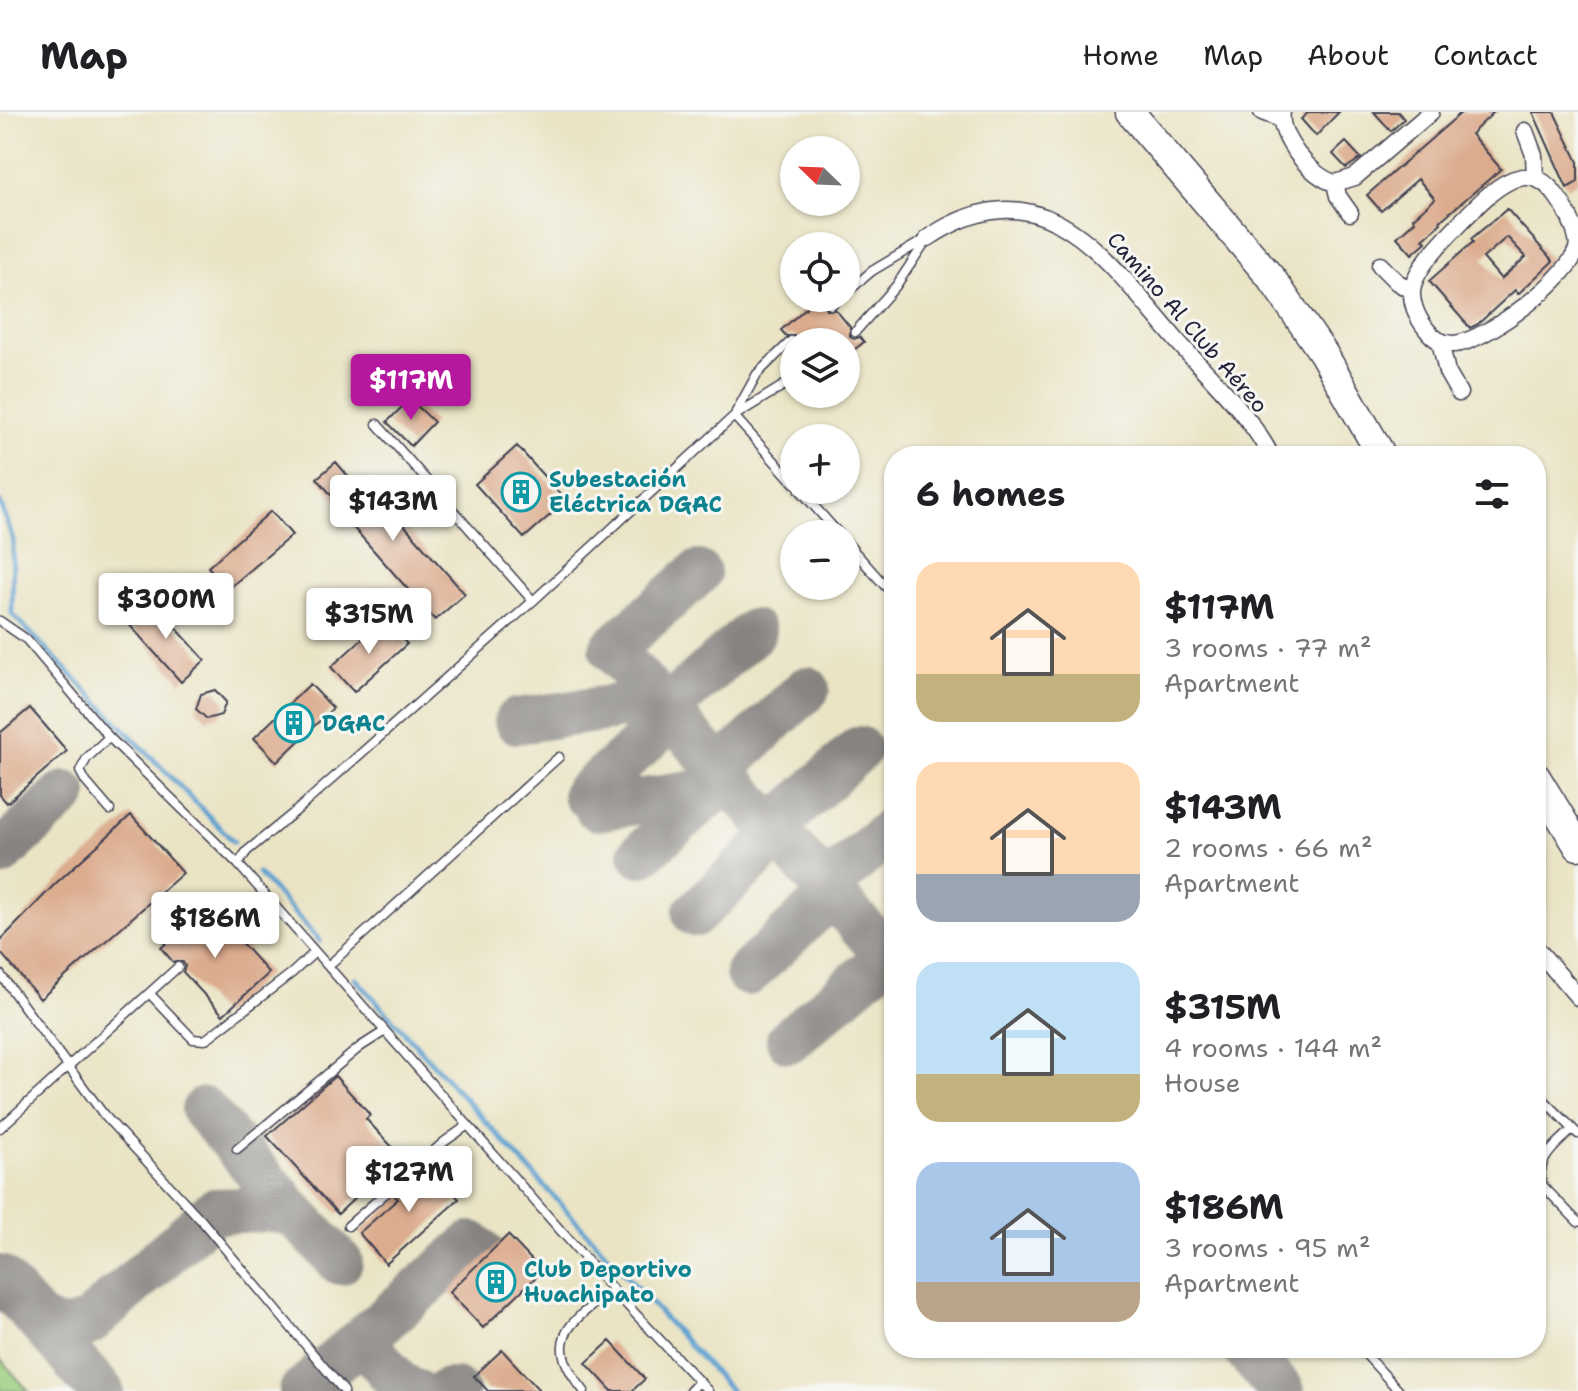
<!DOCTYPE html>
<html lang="en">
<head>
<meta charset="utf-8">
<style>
  :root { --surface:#fff; --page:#f6f6f6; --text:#202124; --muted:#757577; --line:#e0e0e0; --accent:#b5179e }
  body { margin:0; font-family:"Shantell Sans",sans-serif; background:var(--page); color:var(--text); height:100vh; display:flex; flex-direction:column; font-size:30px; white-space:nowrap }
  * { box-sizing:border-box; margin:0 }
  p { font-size:26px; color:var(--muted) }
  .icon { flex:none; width:44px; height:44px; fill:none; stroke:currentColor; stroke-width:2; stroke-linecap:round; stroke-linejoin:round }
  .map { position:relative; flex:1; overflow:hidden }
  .side { position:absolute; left:884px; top:334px; width:662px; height:912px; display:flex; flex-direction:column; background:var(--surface); border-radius:32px; box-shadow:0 2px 6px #0004 }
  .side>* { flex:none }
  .needle { width:52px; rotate:293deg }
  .tools { position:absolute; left:780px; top:24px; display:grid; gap:16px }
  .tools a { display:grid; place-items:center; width:80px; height:80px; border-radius:50%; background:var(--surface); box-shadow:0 2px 6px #0004; font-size:40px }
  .price { position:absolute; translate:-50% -68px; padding:0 18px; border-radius:8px; background:#fff; color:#222; font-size:26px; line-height:52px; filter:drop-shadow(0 2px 4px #0008) }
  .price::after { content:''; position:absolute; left:50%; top:48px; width:24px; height:18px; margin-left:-12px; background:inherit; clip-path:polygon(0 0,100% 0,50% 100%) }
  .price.on { background:var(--accent); color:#fff }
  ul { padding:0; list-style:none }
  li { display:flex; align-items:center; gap:24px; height:200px; padding:0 32px }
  li span { display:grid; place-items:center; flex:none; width:224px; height:160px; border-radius:24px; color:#555 }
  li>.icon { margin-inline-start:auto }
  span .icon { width:96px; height:96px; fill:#fffc; stroke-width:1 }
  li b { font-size:34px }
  h2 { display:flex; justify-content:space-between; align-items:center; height:96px; padding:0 32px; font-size:34px }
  header { display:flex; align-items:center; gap:48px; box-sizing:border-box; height:112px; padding:0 40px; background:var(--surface); border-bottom:2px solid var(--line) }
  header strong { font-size:38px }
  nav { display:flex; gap:44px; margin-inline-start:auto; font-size:28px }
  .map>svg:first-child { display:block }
  .grass { fill:#9ace7e; stroke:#5e785c; stroke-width:2 }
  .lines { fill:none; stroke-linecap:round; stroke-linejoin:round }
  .stream { stroke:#5ca0d0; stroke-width:5 }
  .taxiway { stroke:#868380; stroke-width:46 }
  .building { fill:#dcac8e; fill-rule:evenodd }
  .lane-casing { stroke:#403f50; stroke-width:11 }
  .street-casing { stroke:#403f50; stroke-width:19 }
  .highway-casing { stroke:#403f50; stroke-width:31 }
  .lane { stroke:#fff; stroke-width:8 }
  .street { stroke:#fff; stroke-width:16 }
  .highway { stroke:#fff; stroke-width:28 }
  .labels { text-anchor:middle; stroke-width:6; stroke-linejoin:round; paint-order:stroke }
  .street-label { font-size:22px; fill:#22223b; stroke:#f6f6f2 }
  .culture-label { font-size:22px; font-weight:bold; fill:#0d838f; stroke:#f6f6f2; text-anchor:start }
</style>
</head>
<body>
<header>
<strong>Map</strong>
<nav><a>Home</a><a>Map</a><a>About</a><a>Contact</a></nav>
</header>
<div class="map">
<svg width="1578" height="1279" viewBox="0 0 1578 1279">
  <rect width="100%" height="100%" fill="#f6f6f2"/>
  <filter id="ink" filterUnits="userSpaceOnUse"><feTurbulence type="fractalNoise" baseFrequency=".0125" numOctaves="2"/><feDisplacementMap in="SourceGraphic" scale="16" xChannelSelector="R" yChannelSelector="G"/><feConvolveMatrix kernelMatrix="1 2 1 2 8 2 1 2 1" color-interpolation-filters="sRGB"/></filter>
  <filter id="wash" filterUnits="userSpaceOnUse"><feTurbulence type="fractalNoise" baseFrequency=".006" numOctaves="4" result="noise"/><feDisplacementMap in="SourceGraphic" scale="32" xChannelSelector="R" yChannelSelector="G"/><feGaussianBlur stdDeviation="1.8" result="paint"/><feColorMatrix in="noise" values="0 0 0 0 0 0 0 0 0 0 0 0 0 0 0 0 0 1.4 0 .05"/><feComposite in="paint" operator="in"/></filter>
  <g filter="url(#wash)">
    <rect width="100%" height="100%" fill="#eae4c5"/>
    <path class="grass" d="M0,1247L29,1279H0Z"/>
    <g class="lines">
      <path class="stream" d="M0,390L13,428L12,502L234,730
        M258,761L320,829
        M355,866L731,1279"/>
      <path class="taxiway" d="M698,461L612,537L894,851
        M666,597L753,520
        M517,609L659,589
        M720,658L807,577
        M585,682L673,605
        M597,696L735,675
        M773,716L859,637
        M0,742L65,682
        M641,742L717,676
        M826,775L894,715
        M695,802L778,723
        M748,861L833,781
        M789,928L888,844
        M204,998L295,1103
        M0,1166L101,1279
        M38,1208C58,1220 70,1221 90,1210L214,1099L273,1097L295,1103L340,1150
        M363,1228L399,1272L414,1279
        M1244,1236L1282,1279
        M302,1279L472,1132L486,1145
        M447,1279H456"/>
    </g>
    <g id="blocks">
      <path class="building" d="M1309,0H1339L1316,24L1301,7Z
        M1374,0H1398L1404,7L1391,19Z
        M1462,0H1494L1471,22L1501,57L1440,109L1441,111L1423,127L1426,130L1412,142L1397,125L1415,109L1413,106L1435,87L1418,67L1381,99L1367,83Z
        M1533,0H1554L1578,50V70L1567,76Z
        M1346,30L1361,46L1346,56L1333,42Z
        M1507,97L1553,149L1518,182L1515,178L1478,212L1470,216L1429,169L1473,130L1471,127ZM1507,125L1526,145L1501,167L1483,146Z
        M817,186H824L826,198H836L850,215V225L854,227L860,225L864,230L846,244V230H798L795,224H786L781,218Z
        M410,287L434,310L411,334L387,310Z
        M517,334L566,389L524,426L475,372Z
        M336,350L366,385L374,379L465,482L435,508L344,405L347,402L317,366Z
        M271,399L292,423L228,477L208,455Z
        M151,488L205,548L181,570L127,510Z
        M384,507L407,532L354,580L331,555Z
        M310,572L333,596L277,650L254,626Z
        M215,578L226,590L221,603L207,607L196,597L201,582Z
        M30,596L67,639L7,691L0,683V621Z
        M131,703L183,761L40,887L0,840V829L55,772Z
        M207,793L269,861L223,903L183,860L185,854L183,850H173L161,836Z
        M335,964L370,1003L366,1007L408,1052L385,1072L378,1064L338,1102L267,1024Z
        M429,1052L459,1087L386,1152L359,1121L398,1087L394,1083Z
        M508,1123L542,1159L483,1216L449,1180Z
        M610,1229L645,1267L632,1279H612L586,1251Z
        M502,1238L540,1279H488L474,1264Z"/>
    </g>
  </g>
  <g filter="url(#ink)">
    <use href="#blocks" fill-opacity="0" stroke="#403f50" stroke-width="2"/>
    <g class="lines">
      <defs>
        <path id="lane" d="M846,181L872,159L924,128
          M831,193L839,186
          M855,220L896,174L928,126
          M736,300L757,262L791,229
          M734,304L794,371
          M800,378L839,422
          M846,430L894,484
          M533,489L734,304L794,267
          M0,509L26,527L109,625L238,752L613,1178L708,1279
          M109,625L87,646L80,659L86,670L110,698
          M238,752L247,739L296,699L533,489L377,312
          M328,854L559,645
          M0,862L104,1003L202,1109L344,1279
          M150,882L193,927L205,928L292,861L315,840
          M1536,980L1578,1022
          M0,1016L178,855
          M1573,1017C1557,1032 1533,1049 1543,1074L1578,1110
          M237,1037L360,935L385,919
          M348,1114L444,1030L468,1013
          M1360,1236L1399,1279
          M584,1279C542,1228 568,1211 613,1178
          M690,1279L700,1269"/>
        <path id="street" d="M1262,0L1281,7
          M1282,0C1277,24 1312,66 1335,71L1355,65L1431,0
          M1525,19L1534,43L1535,65
          M1335,71L1338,84L1350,101
          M928,126C1045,47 1109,151 1178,230C1210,266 1249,301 1271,344
          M1578,132C1575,114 1566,96 1555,82C1523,39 1483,88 1457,114C1442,130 1420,151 1413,173C1409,188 1417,206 1427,218C1433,226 1442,232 1453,232C1483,232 1576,162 1578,132
          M1380,153L1397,170L1412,179
          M1440,229L1447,260L1459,281
          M1536,836L1578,885"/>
        <path id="highway" d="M1130,0L1272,167L1323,241L1382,344
          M1536,665L1578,734"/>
      </defs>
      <use href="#lane" class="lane-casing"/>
      <use href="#street" class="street-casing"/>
      <use href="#highway" class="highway-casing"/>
      <use href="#lane" class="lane"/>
      <use href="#street" class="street"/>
      <use href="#highway" class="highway"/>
    </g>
  </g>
  <defs>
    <symbol id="building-ring" viewBox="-11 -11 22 22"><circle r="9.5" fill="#f6f6f2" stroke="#0f9aa8" stroke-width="1.5"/><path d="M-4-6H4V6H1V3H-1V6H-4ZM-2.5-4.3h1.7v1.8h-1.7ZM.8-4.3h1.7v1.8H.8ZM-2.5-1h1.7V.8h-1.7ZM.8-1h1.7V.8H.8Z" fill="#0f9aa8"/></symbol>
  </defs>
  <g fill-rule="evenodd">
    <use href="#building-ring" x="499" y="358" width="44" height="44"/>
    <use href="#building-ring" x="272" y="589" width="44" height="44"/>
    <use href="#building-ring" x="474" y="1148" width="44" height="44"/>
  </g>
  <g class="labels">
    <g class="street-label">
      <text transform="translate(1188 210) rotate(49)" y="8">Camino Al Club Aéreo</text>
    </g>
    <g class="culture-label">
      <text x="549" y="375">Subestación<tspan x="549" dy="25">Eléctrica DGAC</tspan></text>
      <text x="322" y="619">DGAC</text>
      <text x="524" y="1165">Club Deportivo<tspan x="524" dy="25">Huachipato</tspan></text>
    </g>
  </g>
</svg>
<div class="tools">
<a><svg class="needle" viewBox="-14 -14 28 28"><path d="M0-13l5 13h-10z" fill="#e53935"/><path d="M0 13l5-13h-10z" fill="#757577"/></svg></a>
<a><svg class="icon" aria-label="locate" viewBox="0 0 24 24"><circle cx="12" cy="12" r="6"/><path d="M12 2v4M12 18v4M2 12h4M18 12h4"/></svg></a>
<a><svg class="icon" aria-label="layers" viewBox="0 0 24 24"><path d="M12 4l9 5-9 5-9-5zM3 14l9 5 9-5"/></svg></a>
<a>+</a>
<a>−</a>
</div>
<b class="price on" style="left:411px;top:310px">$117M</b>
<b class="price" style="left:393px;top:431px">$143M</b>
<b class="price" style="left:166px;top:529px">$300M</b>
<b class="price" style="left:369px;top:544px">$315M</b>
<b class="price" style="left:215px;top:848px">$186M</b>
<b class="price" style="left:409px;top:1102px">$127M</b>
<section class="side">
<h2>6 homes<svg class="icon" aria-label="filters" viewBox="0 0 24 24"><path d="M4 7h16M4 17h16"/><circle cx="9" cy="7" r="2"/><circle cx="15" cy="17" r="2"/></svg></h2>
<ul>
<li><span style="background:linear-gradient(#ffd9b3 70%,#c2b280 0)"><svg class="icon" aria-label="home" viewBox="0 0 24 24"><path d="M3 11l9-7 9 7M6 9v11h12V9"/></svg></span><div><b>$117M</b><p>3 rooms · 77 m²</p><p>Apartment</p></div></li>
<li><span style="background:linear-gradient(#ffd9b3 70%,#9aa5b1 0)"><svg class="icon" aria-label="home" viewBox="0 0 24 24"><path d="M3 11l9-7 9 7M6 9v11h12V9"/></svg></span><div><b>$143M</b><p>2 rooms · 66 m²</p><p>Apartment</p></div></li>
<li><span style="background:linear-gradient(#bfe0f5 70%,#c2b280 0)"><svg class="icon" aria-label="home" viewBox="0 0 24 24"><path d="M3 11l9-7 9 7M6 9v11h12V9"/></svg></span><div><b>$315M</b><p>4 rooms · 144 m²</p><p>House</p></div></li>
<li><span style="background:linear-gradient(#a9c7e8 75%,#b9a48a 0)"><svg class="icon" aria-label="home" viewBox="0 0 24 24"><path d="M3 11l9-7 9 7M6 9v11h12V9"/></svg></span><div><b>$186M</b><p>3 rooms · 95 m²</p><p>Apartment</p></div></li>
</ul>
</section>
</div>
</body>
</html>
